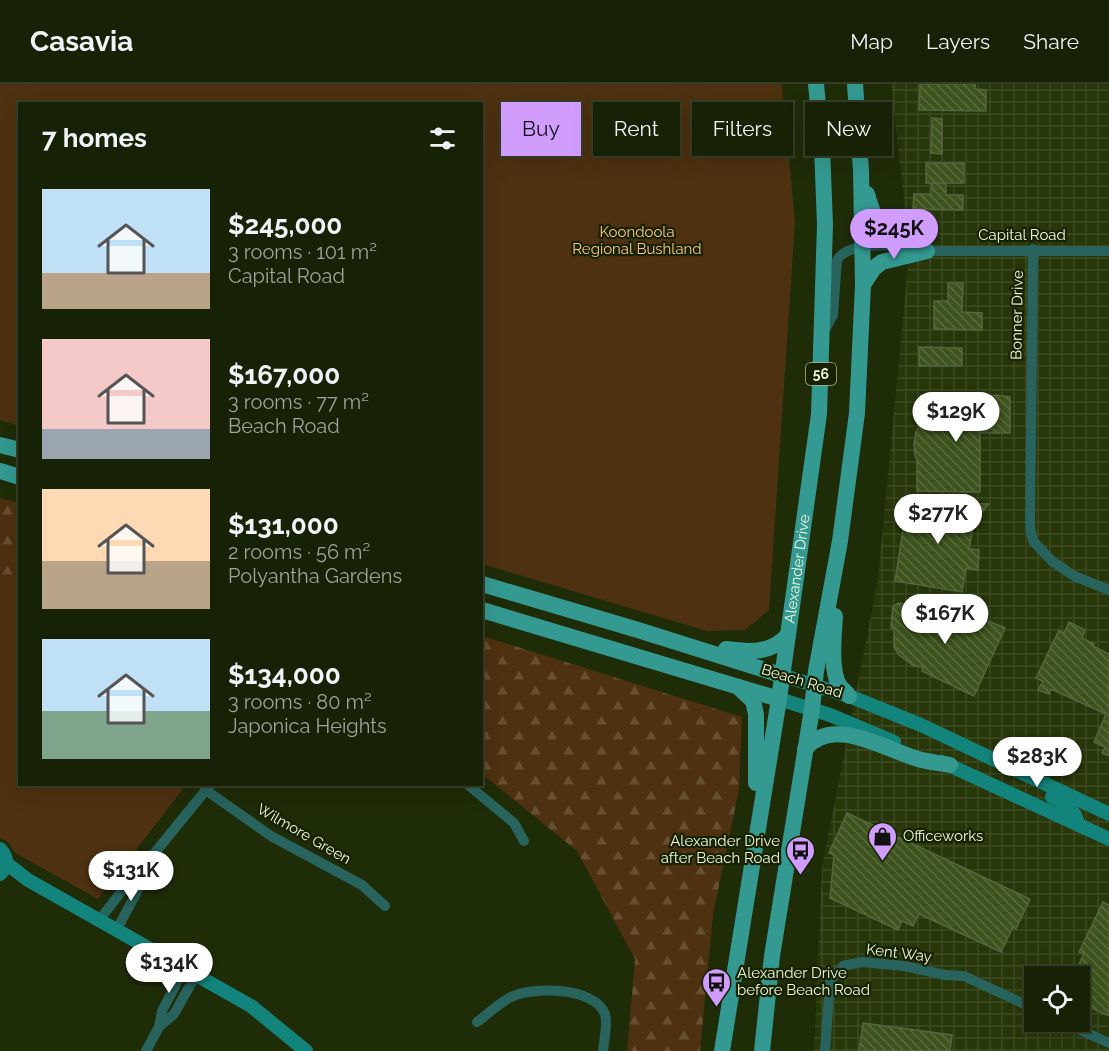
<!DOCTYPE html>
<html lang="en">
<head>
<meta charset="utf-8">
<style>
  :root { --surface:#172106; --page:#242e14; --text:#f1f3f6; --muted:#9ea39b; --line:#363e28; --accent:#d09dff }
  body { margin:0; font-family:Raleway,sans-serif; background:var(--page); color:var(--text); height:100vh; display:flex; flex-direction:column; font-size:22px; white-space:nowrap }
  * { box-sizing:border-box; margin:0 }
  p { font-size:20px; color:var(--muted) }
  .icon { flex:none; width:33px; height:33px; fill:none; stroke:currentColor; stroke-width:2; stroke-linecap:round; stroke-linejoin:round }
  .map { position:relative; flex:1; overflow:hidden }
  .panel { position:absolute; left:18px; top:18px; width:465px; height:684px; display:flex; flex-direction:column; background:var(--surface); border-radius:0px; box-shadow:0 6px 24px #0002,0 0 0 2px var(--line) }
  .panel>* { flex:none }
  .banner { position:absolute; left:501px; top:18px; width:518px; height:54px; display:flex; gap:12px }
  .tools { position:absolute; left:1024px; top:882px; display:grid; gap:12px }
  .tools a { display:grid; place-items:center; width:66px; height:66px; border-radius:0px; background:var(--surface); box-shadow:0 6px 24px #0002,0 0 0 2px var(--line); font-size:30px }
  .price { position:absolute; translate:-50% -51px; padding:0 14px; border-radius:21px; background:#fff; color:#222; font-size:20px; line-height:39px; filter:drop-shadow(0 2px 3px #0008) }
  .price::after { content:''; position:absolute; left:50%; top:36px; width:18px; height:14px; margin-left:-9px; background:inherit; clip-path:polygon(0 0,100% 0,50% 100%) }
  .price.on { background:var(--accent); color:#111 }
  ul { padding:0; list-style:none }
  li { display:flex; align-items:center; gap:18px; height:150px; padding:0 24px }
  li span { display:grid; place-items:center; flex:none; width:168px; height:120px; border-radius:0px; color:#555 }
  li>.icon { margin-inline-start:auto }
  span .icon { width:72px; height:72px; fill:#fffc; stroke-width:1 }
  li b { font-size:26px }
  h2 { display:flex; justify-content:space-between; align-items:center; height:72px; padding:0 24px; font-size:26px }
  .chip { padding:0 21px; border-radius:0px; background:var(--surface); box-shadow:0 6px 24px #0002,0 0 0 2px var(--line); font-size:21px; line-height:54px }
  .chip.on { background:var(--accent); color:#111 }
  header { display:flex; align-items:center; gap:36px; box-sizing:border-box; height:84px; padding:0 30px; background:var(--surface); border-bottom:2px solid var(--line) }
  header strong { font-size:28px }
  nav { display:flex; gap:33px; margin-inline-start:auto; font-size:21px }
  .map>svg:first-child { display:block }
  .industrial { fill:url(#industrial-grid); fill-rule:evenodd }
  .forest { fill:url(#forest-firs) }
  .park { fill:#4d3110 }
  .building { fill:url(#building-back-hatch); stroke:#566640; stroke-width:1.5 }
  .lines { fill:none; stroke-linecap:round; stroke-linejoin:round }
  .street { stroke:#28635e; stroke-width:10 }
  .secondary { stroke:#13847c; stroke-width:14 }
  .primary { stroke:#349a91; stroke-width:16 }
  .labels { text-anchor:middle; stroke-width:4.5; stroke-linejoin:round; paint-order:stroke }
  .shield { fill:#162200; stroke:#acb69d; stroke-width:1.5 }
  .shield-label { font-size:14px; font-weight:bold; fill:#ecf6e0 }
  .park-label { font-size:15px; fill:#fcc388; stroke:#162200 }
  .street-label { font-size:15px; fill:#ecf6e0; stroke:#162200 }
  .poi-label { font-size:15px; fill:#ecf6e0; stroke:#162200; text-anchor:start }
</style>
</head>
<body>
<header>
<strong>Casavia</strong>
<nav><a>Map</a><a>Layers</a><a>Share</a></nav>
</header>
<div class="map">
<svg width="1109" height="967" viewBox="0 0 1109 967">
  <defs>
    <pattern id="industrial-grid" width="8" height="8" patternUnits="userSpaceOnUse" patternTransform="scale(1.5)"><rect width="8" height="8" fill="#27370a"/><path d="M0 4h8M4 0v8" fill="none" stroke="#3c4b22"/></pattern>
    <pattern id="forest-firs" width="22" height="20" patternUnits="userSpaceOnUse" patternTransform="scale(1.5)"><rect width="22" height="20" fill="#4d3110"/><path d="M5 1l3.5 6h-7zM16 11l3.5 6h-7z" fill="#674f32"/></pattern>
    <pattern id="building-back-hatch" width="6" height="6" patternUnits="userSpaceOnUse" patternTransform="scale(1.5)"><rect width="6" height="6" fill="#3e531d"/><path d="M-1 5l2 2M0 0l6 6M5-1l2 2" fill="none" stroke="#5a6c3e"/></pattern>
  </defs>
  <rect width="100%" height="100%" fill="#1f2c08"/>
  <path class="industrial" d="M891,0H1109V967H814L822,784L878,495L907,192L909,162ZM1035,892H1080V938H1035Z"/>
  <path class="forest" d="M0,414L19,419V529L0,519Z
    M482,552L742,633L739,706L713,830L700,967H627L635,875L577,767L482,690Z"/>
  <path class="park" d="M0,0H782L795,138L769,526L745,546L707,547L482,480V20H20L19,342L0,336Z
    M0,498L19,511L20,700L186,701L98,815L15,769L8,758L0,754Z"/>
  <path class="building" d="M920,0H975V5L986,6V27L919,26Z
    M932,34L942,35V70L931,69Z
    M926,79H964V99H926Z
    M932,99H946V111H963V126L913,125L914,110H931Z
    M948,199H963L962,228L982,229V246L934,245V217H948Z
    M919,263L962,264V282H919Z
    M997,311L1010,313V349H980V408L917,407V376L915,371L914,360L916,348L919,343V321L985,322V313Z
    M939,419L989,420L974,437L969,465L979,466L978,486L966,484L962,508L895,497L907,420L939,424Z
    M899,519L943,527V538L966,549L974,531L1005,544L974,612L922,587L923,583L914,582L899,571L894,563V544H891L893,522Z
    M1069,538L1085,546L1082,554L1094,560L1093,562L1109,570V672L1102,669L1105,663L1094,658L1106,630L1051,605L1049,610L1038,606L1043,597L1036,594L1059,546L1064,549Z
    M847,729L1030,815L1016,845L1013,843L1001,868L919,830L913,842L902,837L898,846L830,814L834,771L829,769Z
    M1103,818L1109,821V932L1080,919L1085,907L1080,904V892H1068L1074,880L1078,882L1084,870L1079,868Z
    M863,939L952,951L950,967H859Z"/>
  <g class="lines">
    <path class="street" d="M921,165L927,167H1109
      M1033,165L1030,443L1033,457L1052,477L1074,492L1109,506
      M823,249L833,231L837,176C848,159 883,161 902,162
      M467,700L514,739L524,757
      M207,707L271,752L362,801L385,822
      M100,835L135,790L144,782L210,701
      M117,845L145,793L144,782
      M477,938C488,930 499,919 511,913C533,902 595,903 605,930C608,940 604,956 603,967
      M1062,938L1109,959
      M159,943L174,930L196,891
      M146,967L159,943L162,927L184,885
      M825,967L830,897L843,882L862,878L904,882L945,891L964,892L1035,925"/>
    <path class="secondary" d="M781,591L849,612L921,641L1109,730
      M779,615L830,631L894,658
      M942,678L1109,755
      M1052,713C1065,719 1076,726 1078,741
      M0,765C8,773 8,782 0,790
      M6,779L28,796L251,922L306,967"/>
    <g class="primary">
      <path d="M867,110C874,136 881,145 902,162"/>
      <path d="M863,201L874,184L882,178L927,167"/>
      <path d="M0,361L20,366"/>
      <path d="M0,387L20,393"/>
      <path d="M482,500L638,546L781,591"/>
      <path d="M482,526L779,615"/>
      <path d="M835,532C834,550 830,585 839,601C842,605 846,608 849,612"/>
      <path d="M726,565C749,568 770,570 787,552"/>
      <path d="M738,603L753,617L756,630V699"/>
      <path d="M805,665C833,631 884,665 918,675C928,678 940,679 950,681"/>
      <path id="s1" d="M722,967L779,615L819,330L825,141L822,63L816,0"/>
      <path d="M762,967L772,872L812,625L816,587L840,457L857,329L863,201L861,86L855,0"/>
    </g>
  </g>
  <defs>
    <symbol id="shop-pin" viewBox="-11 -11 22 30"><path d="M0 17L-7.5 6A9.5 9.5 0 1 1 7.5 6Z" fill="#d09dff" stroke="#162200"/><path d="M-5-2.5h2.3a2.7 3.5 0 0 1 5.4 0H5L5.5 6h-11ZM-1.5-2.5h3a1.5 2.3 0 0 0-3 0Z" fill="#111"/></symbol>
    <symbol id="bus-pin" viewBox="-11 -11 22 30"><path d="M0 17L-7.5 6A9.5 9.5 0 1 1 7.5 6Z" fill="#d09dff" stroke="#162200"/><path d="M-5-6H5V4H4V6H2V4H-2V6H-4V4H-5ZM-3.5-4V0h7V-4ZM-3.5 1.2v1.5H-2V1.2ZM2 1.2v1.5H3.5V1.2Z" fill="#111"/></symbol>
  </defs>
  <g fill-rule="evenodd">
    <use href="#shop-pin" x="866" y="736" width="33" height="45"/>
    <use href="#bus-pin" x="784" y="750" width="33" height="45"/>
    <use href="#bus-pin" x="700" y="882" width="33" height="45"/>
  </g>
  <g class="labels">
    <rect class="shield" x="806" y="279" width="30" height="22" rx="4.5"/>
    <g class="shield-label">
      <text x="821" y="295">56</text>
    </g>
    <g class="park-label">
      <text x="637" y="153">Koondoola<tspan x="637" dy="17">Regional Bushland</tspan></text>
    </g>
    <g class="street-label">
      <text x="1022" y="156">Capital Road</text>
      <text transform="translate(1017 231) rotate(-89)" y="5">Bonner Drive</text>
      <text dy="5" stroke="none"><textPath href="#s1" startOffset="488">Alexander Drive</textPath></text>
      <text transform="translate(802 597) rotate(17)" y="5">Beach Road</text>
      <text transform="translate(304 750) rotate(30)" y="5">Wilmore Green</text>
      <text transform="translate(899 869) rotate(7)" y="5">Kent Way</text>
    </g>
    <g class="poi-label">
      <text x="903" y="757">Officeworks</text>
      <text x="780" y="762" text-anchor="end">Alexander Drive<tspan x="780" dy="17">after Beach Road</tspan></text>
      <text x="737" y="894">Alexander Drive<tspan x="737" dy="17">before Beach Road</tspan></text>
    </g>
  </g>
</svg>
<div class="tools">
<a><svg class="icon" aria-label="locate" viewBox="0 0 24 24"><circle cx="12" cy="12" r="6"/><path d="M12 2v4M12 18v4M2 12h4M18 12h4"/></svg></a>
</div>
<b class="price on" style="left:894px;top:176px">$245K</b>
<b class="price" style="left:956px;top:359px">$129K</b>
<b class="price" style="left:938px;top:461px">$277K</b>
<b class="price" style="left:945px;top:561px">$167K</b>
<b class="price" style="left:1037px;top:704px">$283K</b>
<b class="price" style="left:131px;top:818px">$131K</b>
<b class="price" style="left:169px;top:910px">$134K</b>
<div class="banner">
<a class="chip on">Buy</a>
<a class="chip">Rent</a>
<a class="chip">Filters</a>
<a class="chip">New</a>
</div>
<section class="panel">
<h2>7 homes<svg class="icon" aria-label="filters" viewBox="0 0 24 24"><path d="M4 7h16M4 17h16"/><circle cx="9" cy="7" r="2"/><circle cx="15" cy="17" r="2"/></svg></h2>
<ul>
<li><span style="background:linear-gradient(#bfe0f5 70%,#b9a48a 0)"><svg class="icon" aria-label="home" viewBox="0 0 24 24"><path d="M3 11l9-7 9 7M6 9v11h12V9"/></svg></span><div><b>$245,000</b><p>3 rooms · 101 m²</p><p>Capital Road</p></div></li>
<li><span style="background:linear-gradient(#f6c9c9 75%,#9aa5b1 0)"><svg class="icon" aria-label="home" viewBox="0 0 24 24"><path d="M3 11l9-7 9 7M6 9v11h12V9"/></svg></span><div><b>$167,000</b><p>3 rooms · 77 m²</p><p>Beach Road</p></div></li>
<li><span style="background:linear-gradient(#ffd9b3 60%,#b9a48a 0)"><svg class="icon" aria-label="home" viewBox="0 0 24 24"><path d="M3 11l9-7 9 7M6 9v11h12V9"/></svg></span><div><b>$131,000</b><p>2 rooms · 56 m²</p><p>Polyantha Gardens</p></div></li>
<li><span style="background:linear-gradient(#bfe0f5 60%,#7fa58c 0)"><svg class="icon" aria-label="home" viewBox="0 0 24 24"><path d="M3 11l9-7 9 7M6 9v11h12V9"/></svg></span><div><b>$134,000</b><p>3 rooms · 80 m²</p><p>Japonica Heights</p></div></li>
</ul>
</section>
</div>
</body>
</html>
